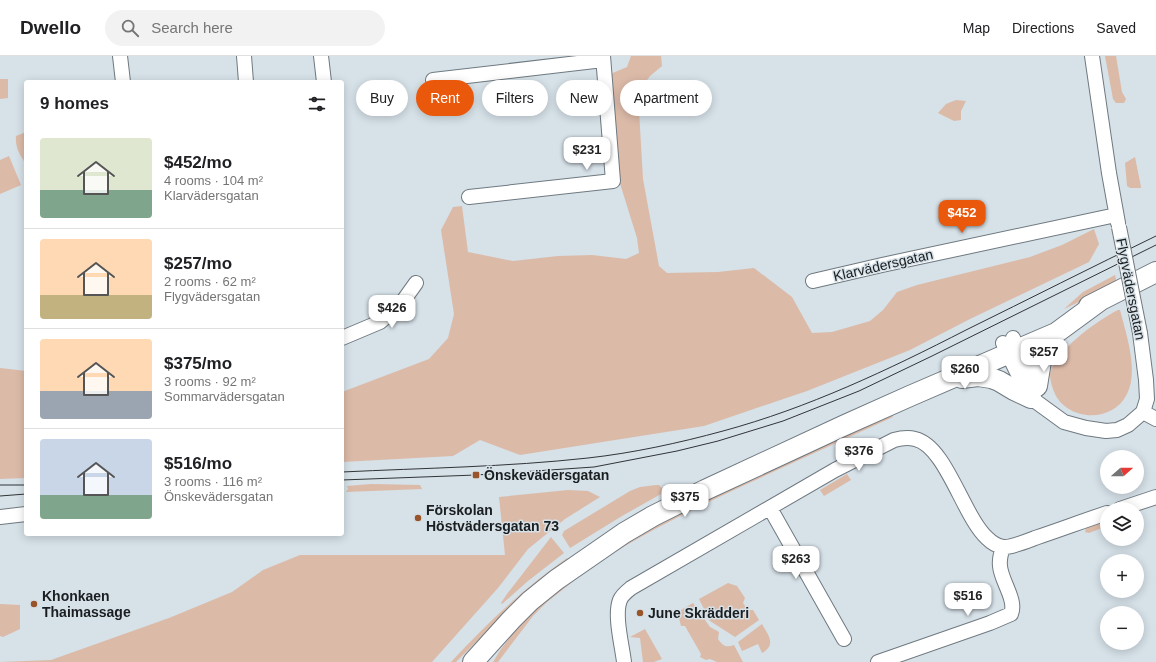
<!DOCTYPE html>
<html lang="en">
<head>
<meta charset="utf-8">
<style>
  :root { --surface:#fff; --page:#f2f2f2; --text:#202124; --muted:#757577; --line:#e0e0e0; --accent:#ea580c }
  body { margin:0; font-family:Helvetica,sans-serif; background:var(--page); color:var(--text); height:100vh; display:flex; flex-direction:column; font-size:15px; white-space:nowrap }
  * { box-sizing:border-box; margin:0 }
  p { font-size:13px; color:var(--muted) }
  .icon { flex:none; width:22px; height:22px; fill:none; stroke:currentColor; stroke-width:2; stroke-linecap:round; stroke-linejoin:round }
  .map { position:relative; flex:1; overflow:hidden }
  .drawer { position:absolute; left:24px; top:24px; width:320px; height:456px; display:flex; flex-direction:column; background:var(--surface); border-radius:4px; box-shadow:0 2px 10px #0003 }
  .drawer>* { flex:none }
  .banner { position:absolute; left:356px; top:24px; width:380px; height:36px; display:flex; gap:8px }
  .needle { width:26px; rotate:69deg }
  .buttons { position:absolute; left:1100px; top:394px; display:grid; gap:8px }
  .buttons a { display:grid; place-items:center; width:44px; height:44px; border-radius:50%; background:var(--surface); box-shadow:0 2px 10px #0003; font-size:20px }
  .price { position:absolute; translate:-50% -34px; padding:0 9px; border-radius:8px; background:#fff; color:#222; font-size:13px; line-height:26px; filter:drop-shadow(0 1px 2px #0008) }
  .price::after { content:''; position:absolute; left:50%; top:24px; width:12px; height:9px; margin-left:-6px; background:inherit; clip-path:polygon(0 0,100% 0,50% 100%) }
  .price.active { background:var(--accent); color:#fff }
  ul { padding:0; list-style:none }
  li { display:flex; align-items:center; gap:12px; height:100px; padding:0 16px }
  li+li { border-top:1px solid var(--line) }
  li span { display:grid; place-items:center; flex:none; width:112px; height:80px; border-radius:4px; color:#555 }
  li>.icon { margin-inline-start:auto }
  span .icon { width:48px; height:48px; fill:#fffc; stroke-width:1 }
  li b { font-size:17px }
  h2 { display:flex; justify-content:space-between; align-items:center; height:48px; padding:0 16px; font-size:17px }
  .pill { padding:0 14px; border-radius:18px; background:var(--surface); box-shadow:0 2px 10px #0003; font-size:14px; line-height:36px }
  .pill.active { background:var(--accent); color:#fff }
  header { display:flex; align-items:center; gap:24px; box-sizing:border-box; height:56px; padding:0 20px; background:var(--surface); border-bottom:1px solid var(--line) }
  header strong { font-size:19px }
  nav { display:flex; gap:22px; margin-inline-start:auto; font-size:14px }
  .search { width:280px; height:36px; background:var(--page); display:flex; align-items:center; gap:10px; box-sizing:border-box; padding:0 14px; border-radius:22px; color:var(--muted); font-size:15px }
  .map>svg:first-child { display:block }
  .green { fill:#dcbaa8 }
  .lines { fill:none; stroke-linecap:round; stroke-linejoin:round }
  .street-casing { stroke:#6f7980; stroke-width:16 }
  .secondary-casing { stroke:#6f7980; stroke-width:22 }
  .street { stroke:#fff; stroke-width:14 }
  .secondary { stroke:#fff; stroke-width:20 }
  .tram { stroke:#313538; stroke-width:1 }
  .street-bridge-casing { stroke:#6f7980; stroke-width:16; stroke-linecap:butt }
  .street-bridge { stroke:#fff; stroke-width:14 }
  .poi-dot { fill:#995429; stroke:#d6e1e8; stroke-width:1.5 }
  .labels { text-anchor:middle; stroke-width:3; stroke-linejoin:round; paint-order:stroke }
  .street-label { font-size:14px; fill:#1a1e20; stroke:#d6e1e8 }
  .poi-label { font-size:14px; font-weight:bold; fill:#1a1e20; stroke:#d6e1e8; text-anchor:start }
</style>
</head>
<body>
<header>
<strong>Dwello</strong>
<div class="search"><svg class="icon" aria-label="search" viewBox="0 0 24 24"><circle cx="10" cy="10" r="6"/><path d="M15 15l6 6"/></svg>Search here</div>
<nav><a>Map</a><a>Directions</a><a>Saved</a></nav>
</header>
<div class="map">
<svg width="1156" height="606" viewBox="0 0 1156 606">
  <rect width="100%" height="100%" fill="#d6e1e8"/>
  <path class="green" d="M631,0H661L662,10L650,20L638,37L643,123L659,210L667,217L718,216L754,212L792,241L812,277L832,276L870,265L883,254L897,236L917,229L1030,201L1062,189L1094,173L1099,188L1089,206L970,263L910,294L807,335L704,370L520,399L480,384L453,400L342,406V336L429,303L448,282L454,258L441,174L453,151L462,150L468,196L513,205L558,200L592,199L626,203L639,197L637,182L618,121L608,19L627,11Z
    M1105,0H1116L1122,36L1126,43L1124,47H1116L1113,43Z
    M0,23H8V42L0,43Z
    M956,44L966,45L961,55V64L954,65L938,57L946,48Z
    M26,76V108C20,99 15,92 16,80Z
    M9,100L21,129L0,138V104Z
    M1135,101L1141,131V132H1130L1127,130L1125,107Z
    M1115,219L1117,228L1064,253L1083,236Z
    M1118,254H1120C1126,278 1139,314 1127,338C1112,369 1063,365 1053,333C1051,328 1050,322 1050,318C1054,295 1098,264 1118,254Z
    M0,312L26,315V422L0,423Z
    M891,357L893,361C845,383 797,405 749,427C694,453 637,479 587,515L585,512L655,468Z
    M847,418L851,424L824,440L820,434Z
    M371,428L420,429L422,433L346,436L348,433L347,430Z
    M656,429H659L662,432L663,436L661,438L622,460L570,492L562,479L564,475L630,435L640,431Z
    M568,434L588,435L600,441L565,463L528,493L498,532L432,606H0L51,604L169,562L232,536L263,514L300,499H505L499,441Z
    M1107,465V470L1089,477L1085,476L1086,472Z
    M551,481L564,497L528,525L502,548L501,547L507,538Z
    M567,502L569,505L512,550L456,606H451C485,569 525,531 567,502Z
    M581,519L546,547L533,560L498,606H493L501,593L521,567L548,540Z
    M728,527L737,530L745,542L743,547L748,554H753L759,564L735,581L710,565L699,543Z
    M693,547L710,571L719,576L718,583C723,590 726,592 734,589L743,606H717L710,603L706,604L700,601L701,598L685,570H681L679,562L681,554Z
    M0,548L20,549V573L3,581L0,580Z
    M762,568C768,579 777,589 762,597L758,588L742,595L738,586Z
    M645,573L662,603L654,606H643L640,582L630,581Z"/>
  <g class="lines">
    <defs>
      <path id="street" d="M120,0L123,26
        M244,0L246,26
        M321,0L324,26
        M1092,0L1109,117L1118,167
        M433,24L603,4
        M469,141L613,125L603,0
        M813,225L882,209L1116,159
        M342,282L380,266L401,248L416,227
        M1013,282L1024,308L1038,333
        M1003,287L1023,329L1031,342L1064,366L1086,372L1106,375L1117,374L1128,369L1143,356L1147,343L1146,324L1140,277
        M1143,356L1156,363
        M770,452L844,583
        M1120,453L1156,441
        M0,461L26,458
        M624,606C622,589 614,559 620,544C622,539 626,536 631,532L835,414L894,384C901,382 908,381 915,383C946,390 963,460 987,482C991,486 997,490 1003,491C1010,492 1027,485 1035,482C1059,474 1083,465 1107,457
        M878,606L990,567L1011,558C1017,544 1001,525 1000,510C999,503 1001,497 1003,491"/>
      <path id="secondary" d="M1089,250L1156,216
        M962,322L978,320L991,322L999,325L1014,334L1031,342
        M1037,330L1041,305L1046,293L1056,277
        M473,606L511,564L530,545L556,524L624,477L653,460L705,434L845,369L910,340L1056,277L1101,244"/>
    </defs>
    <use href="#street" class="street-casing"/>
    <use href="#secondary" class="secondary-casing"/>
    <use href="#street" class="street"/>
    <use href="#secondary" class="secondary"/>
    <path class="tram" d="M342,416C424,412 506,411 588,402C633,397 679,387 723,375C808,352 888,314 966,274C1029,243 1092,211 1156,180
      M342,424L476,419L594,411L677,395L718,385L783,365L859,335L932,300L1156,189
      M0,429H26
      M0,440L26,438"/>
    <defs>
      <path id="street-bridge" d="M1119,171L1140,277"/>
    </defs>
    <use href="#street-bridge" class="street-bridge-casing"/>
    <use href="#street-bridge" class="street-bridge"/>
  </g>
  <g class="poi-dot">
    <rect x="472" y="415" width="8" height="8" rx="2"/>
    <circle cx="418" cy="462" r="4"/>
    <circle cx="34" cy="548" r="4"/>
    <circle cx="640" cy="557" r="4"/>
  </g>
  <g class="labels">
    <g class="street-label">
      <text transform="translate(883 209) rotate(-13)" y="5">Klarvädersgatan</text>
      <text transform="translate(1131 233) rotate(79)" y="5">Flygvädersgatan</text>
    </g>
    <g class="poi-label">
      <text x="484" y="424">Önskevädersgatan</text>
      <text x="426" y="459">Förskolan<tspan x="426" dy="16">Höstvädersgatan 73</tspan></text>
      <text x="42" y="545">Khonkaen<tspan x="42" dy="16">Thaimassage</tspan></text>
      <text x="648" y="562">June Skrädderi</text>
    </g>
  </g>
</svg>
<div class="buttons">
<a><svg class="needle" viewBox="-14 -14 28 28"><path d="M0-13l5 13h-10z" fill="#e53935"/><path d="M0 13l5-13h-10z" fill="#757577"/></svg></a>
<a><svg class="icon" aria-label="layers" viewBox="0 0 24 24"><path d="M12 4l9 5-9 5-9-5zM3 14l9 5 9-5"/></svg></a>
<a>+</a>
<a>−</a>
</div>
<b class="price" style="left:587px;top:115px">$231</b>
<b class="price active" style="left:962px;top:178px">$452</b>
<b class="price" style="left:392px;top:273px">$426</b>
<b class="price" style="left:1044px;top:317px">$257</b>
<b class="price" style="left:965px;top:334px">$260</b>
<b class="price" style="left:859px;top:416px">$376</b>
<b class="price" style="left:685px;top:462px">$375</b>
<b class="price" style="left:796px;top:524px">$263</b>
<b class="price" style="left:968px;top:561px">$516</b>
<div class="banner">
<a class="pill">Buy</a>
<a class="pill active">Rent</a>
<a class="pill">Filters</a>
<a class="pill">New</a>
<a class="pill">Apartment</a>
</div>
<section class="drawer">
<h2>9 homes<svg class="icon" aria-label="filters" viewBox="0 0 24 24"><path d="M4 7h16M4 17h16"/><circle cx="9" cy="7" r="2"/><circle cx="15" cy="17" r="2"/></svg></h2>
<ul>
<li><span style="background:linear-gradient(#dfe7d0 65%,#7fa58c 0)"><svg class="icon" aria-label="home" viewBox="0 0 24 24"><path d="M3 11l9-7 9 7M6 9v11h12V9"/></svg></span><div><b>$452/mo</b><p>4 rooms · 104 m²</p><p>Klarvädersgatan</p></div></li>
<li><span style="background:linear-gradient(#ffd9b3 70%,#c2b280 0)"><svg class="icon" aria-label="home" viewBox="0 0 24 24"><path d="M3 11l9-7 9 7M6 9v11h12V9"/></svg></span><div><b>$257/mo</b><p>2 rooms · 62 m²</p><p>Flygvädersgatan</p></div></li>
<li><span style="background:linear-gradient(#ffd9b3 65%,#9aa5b1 0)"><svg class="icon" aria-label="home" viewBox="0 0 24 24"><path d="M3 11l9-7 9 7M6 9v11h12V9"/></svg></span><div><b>$375/mo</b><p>3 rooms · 92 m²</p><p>Sommarvädersgatan</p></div></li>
<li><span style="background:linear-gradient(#c9d6e8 70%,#7fa58c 0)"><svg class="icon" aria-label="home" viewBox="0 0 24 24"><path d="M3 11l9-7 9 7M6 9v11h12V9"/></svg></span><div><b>$516/mo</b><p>3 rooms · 116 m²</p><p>Önskevädersgatan</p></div></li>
</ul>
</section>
</div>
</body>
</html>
